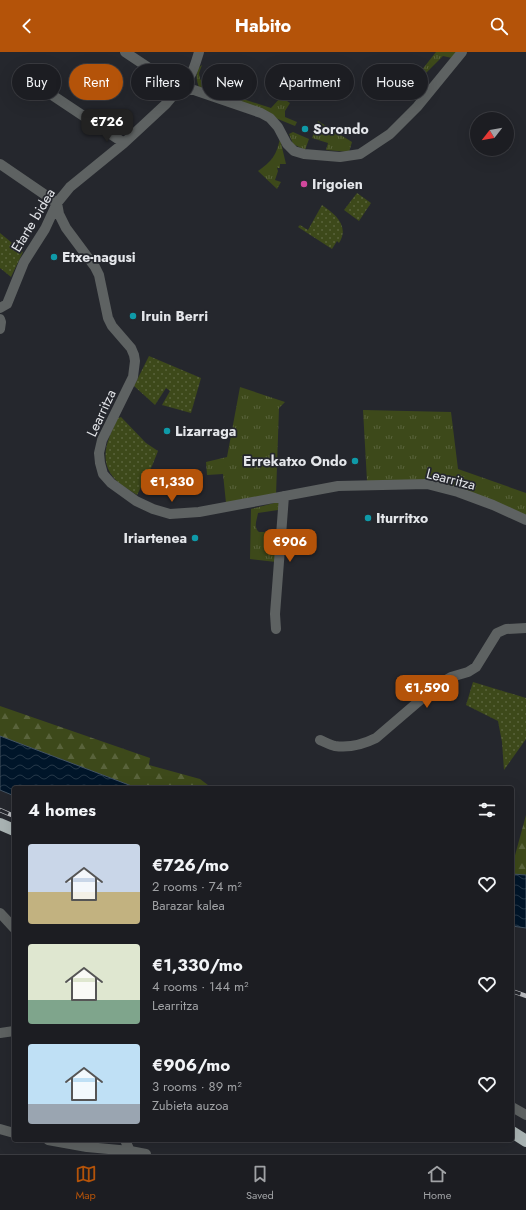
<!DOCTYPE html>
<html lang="en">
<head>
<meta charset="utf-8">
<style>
  :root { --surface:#1c1d22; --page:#25262a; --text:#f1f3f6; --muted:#a0a2a5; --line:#3a3b40; --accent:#b45309 }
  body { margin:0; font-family:Jost,sans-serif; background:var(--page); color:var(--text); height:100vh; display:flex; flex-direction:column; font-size:15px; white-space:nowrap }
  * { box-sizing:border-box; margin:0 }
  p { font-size:13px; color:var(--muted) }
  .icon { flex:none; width:22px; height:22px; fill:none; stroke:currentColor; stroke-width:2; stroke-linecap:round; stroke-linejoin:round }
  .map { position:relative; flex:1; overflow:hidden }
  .details { position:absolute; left:12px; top:734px; width:502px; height:356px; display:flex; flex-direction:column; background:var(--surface); border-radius:4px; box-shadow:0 4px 16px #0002,0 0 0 1px var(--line) }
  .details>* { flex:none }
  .hud { position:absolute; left:12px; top:12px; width:502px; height:36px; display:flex; gap:8px }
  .needle { width:26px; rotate:239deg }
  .tools { position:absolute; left:470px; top:60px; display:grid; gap:8px }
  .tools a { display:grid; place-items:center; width:44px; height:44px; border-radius:50%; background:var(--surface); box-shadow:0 4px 16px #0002,0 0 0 1px var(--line); font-size:20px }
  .price { position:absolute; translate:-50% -34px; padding:0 9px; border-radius:8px; background:var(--accent); color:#fff; font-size:13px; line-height:26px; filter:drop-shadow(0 1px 2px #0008) }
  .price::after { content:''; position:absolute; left:50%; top:24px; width:12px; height:9px; margin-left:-6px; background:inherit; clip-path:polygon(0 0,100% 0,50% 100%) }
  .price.on { background:#222; color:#fff }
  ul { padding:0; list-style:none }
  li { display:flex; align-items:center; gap:12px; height:100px; padding:0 16px }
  li span { display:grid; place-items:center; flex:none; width:112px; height:80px; border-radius:4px; color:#555 }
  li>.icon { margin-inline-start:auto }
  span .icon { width:48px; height:48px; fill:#fffc; stroke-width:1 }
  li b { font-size:17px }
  h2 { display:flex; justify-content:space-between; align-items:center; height:48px; padding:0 16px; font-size:17px }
  .chip { padding:0 14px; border-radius:18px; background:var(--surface); box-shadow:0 4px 16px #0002,0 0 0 1px var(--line); font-size:14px; line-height:36px }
  .chip.on { background:var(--accent); color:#fff }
  header { display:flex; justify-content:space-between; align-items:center; height:52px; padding:0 16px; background:var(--accent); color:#fff; font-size:18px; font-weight:700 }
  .tab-bar { display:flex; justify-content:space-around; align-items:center; height:56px; border-top:1px solid var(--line); background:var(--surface); font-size:11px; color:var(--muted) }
  .tab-bar a { display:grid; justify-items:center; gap:2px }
  .tab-bar .on { color:var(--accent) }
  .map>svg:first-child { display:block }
  .grass { fill:url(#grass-tufts) }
  .forest { fill:url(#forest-firs) }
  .garden { fill:url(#garden-dots) }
  .water { fill:url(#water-waves); stroke:#445463 }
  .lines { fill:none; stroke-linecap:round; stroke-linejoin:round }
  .minor { stroke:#5e6262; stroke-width:10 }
  .highway { stroke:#aab4b4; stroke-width:12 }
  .rail-casing { stroke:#b8babe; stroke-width:4.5 }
  .rail { stroke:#25272d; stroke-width:3; stroke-dasharray:9; stroke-linecap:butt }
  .culture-dot { fill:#0f9aa8; stroke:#25272d; stroke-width:1.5 }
  .hotel-dot { fill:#d1479c; stroke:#25272d; stroke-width:1.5 }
  .labels { text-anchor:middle; stroke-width:3.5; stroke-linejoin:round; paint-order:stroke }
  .poi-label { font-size:14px; font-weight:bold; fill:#e4e6ea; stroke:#25272d; text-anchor:start }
  .street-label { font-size:14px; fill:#e4e6ea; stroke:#25272d }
</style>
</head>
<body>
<header><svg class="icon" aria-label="back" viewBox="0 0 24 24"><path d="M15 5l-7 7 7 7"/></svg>Habito<svg class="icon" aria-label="search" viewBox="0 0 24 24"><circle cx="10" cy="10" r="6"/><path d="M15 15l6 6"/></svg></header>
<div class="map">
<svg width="526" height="1102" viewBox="0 0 526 1102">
  <defs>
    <pattern id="grass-tufts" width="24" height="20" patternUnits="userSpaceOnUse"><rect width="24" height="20" fill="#3d491a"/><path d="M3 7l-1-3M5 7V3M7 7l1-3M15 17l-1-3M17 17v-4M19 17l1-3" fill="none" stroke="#59633b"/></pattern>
    <pattern id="forest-firs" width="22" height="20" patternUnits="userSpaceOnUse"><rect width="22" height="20" fill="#3d491a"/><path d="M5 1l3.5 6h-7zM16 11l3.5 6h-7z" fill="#59633b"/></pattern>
    <pattern id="garden-dots" width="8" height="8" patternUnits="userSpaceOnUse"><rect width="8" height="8" fill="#3d491a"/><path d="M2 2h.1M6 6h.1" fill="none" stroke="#59633b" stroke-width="1.8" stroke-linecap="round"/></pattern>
    <pattern id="water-waves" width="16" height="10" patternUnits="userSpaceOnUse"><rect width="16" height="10" fill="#001529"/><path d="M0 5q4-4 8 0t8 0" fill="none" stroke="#253748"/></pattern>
  </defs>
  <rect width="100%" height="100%" fill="#25272d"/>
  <path class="grass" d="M436,0H456L452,6L443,4L425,22H422L421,19Z
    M202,13L199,21L200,27L205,33L215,38L271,56L281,45L290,51L285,59V65L297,70L295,74L199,35C196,28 195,18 202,13Z
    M318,69L352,90L349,100L326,98L328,91L312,86Z
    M293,80L309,87L305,98L293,92L289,82Z
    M280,87L286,112H280V116H277L278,119L275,128L281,130L277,137L258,119C272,109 276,104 280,87Z
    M240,335L285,350L279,356L276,443L226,451L223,422L207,423L206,410L227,405Z
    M363,358L451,360L458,417L526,441V464L473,441L367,429Z
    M278,450L280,454L278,458L258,461C257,468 253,475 259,480H279L276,510L250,507L251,457Z"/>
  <path class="forest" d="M0,654L150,706L149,713L200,727L212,736H137L0,684Z
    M526,763V823L512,822V807H514Z"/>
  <path class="garden" d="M357,141L371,151L359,169L344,158Z
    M322,153C335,162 350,174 339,191L337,189L332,197L298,175L300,173L308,178Z
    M0,181L23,200L11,225L0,216Z
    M149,304L201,326L191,361L162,353L170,339L166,336L155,353L134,334Z
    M121,365L146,391L158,399L152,414L137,443C131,439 124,435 119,431C96,411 107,388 118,366Z
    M473,630L526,646V687L504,718L502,690L498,669L466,653Z"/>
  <path class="water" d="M0,684L137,736H14V743H12L0,738Z
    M512,822L526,823V876L512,874Z"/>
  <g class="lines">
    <path class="minor" d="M125,0L164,26L170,31L173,38
      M28,27L124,91
      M173,38H194L261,61L270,66L278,75L287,92L294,99L304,102L340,105L360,102L390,82L417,55L462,0
      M0,112L57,151L59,162L66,176L95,215L99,223L108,266L112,274L131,296L134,303L135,309L133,325L102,388L99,401L100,411L103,422L111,431L136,449L153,457L170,462L199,460L338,434L427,432L458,440L493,453L526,468
      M0,256L7,252L24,210L45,177L57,151L70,135L124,91L166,52L171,46L173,38C192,27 193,20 199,0
      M0,267L1,270L0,277
      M276,577L275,562L284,444
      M320,688C325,690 330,693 335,694C349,696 364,692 376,686L439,632L451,625L468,620L476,615L497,581L506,577L526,576
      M0,861L14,876
      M0,981L14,979
      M512,1055L526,1063
      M0,1077L14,1081
      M48,1088L87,1095L130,1099L146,1102
      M125,1088L130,1099"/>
    <path class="highway" d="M0,772L14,778
      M512,1080L526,1089"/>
    <defs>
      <path id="rail" d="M0,758L14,764
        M512,939L526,944"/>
    </defs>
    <use href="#rail" class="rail-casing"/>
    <use href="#rail" class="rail"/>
  </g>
  <g class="culture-dot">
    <circle cx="305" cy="77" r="4"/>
    <circle cx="54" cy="205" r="4"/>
    <circle cx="133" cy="264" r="4"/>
    <circle cx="167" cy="379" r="4"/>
    <circle cx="355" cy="409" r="4"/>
    <circle cx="368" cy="466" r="4"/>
    <circle cx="195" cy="486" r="4"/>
  </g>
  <circle class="hotel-dot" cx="304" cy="132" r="4"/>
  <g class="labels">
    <g class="poi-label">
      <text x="313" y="82">Sorondo</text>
      <text x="312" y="137">Irigoien</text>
      <text x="62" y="210">Etxe-nagusi</text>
      <text x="141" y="269">Iruin Berri</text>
      <text x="175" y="384">Lizarraga</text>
      <text x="347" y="414" text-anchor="end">Errekatxo Ondo</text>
      <text x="376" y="471">Iturritxo</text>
      <text x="187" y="491" text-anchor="end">Iriartenea</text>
    </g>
    <g class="street-label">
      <text transform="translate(33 168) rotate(-59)" y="5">Etarte bidea</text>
      <text transform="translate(101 361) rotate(-65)" y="5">Learritza</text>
      <text transform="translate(451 427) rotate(14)" y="5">Learritza</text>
    </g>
  </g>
</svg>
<div class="tools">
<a><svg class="needle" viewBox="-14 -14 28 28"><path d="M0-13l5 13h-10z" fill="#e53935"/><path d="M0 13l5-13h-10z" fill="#a0a2a5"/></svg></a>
</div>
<b class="price on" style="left:107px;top:91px">€726</b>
<b class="price" style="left:172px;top:451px">€1,330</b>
<b class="price" style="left:290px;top:511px">€906</b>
<b class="price" style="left:427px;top:657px">€1,590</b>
<div class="hud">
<a class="chip">Buy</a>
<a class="chip on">Rent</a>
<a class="chip">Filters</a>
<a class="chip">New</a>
<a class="chip">Apartment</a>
<a class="chip">House</a>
</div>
<section class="details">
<h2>4 homes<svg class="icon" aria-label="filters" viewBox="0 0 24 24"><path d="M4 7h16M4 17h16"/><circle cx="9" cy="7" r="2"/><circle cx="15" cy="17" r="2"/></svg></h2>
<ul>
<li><span style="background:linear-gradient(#c9d6e8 60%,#c2b280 0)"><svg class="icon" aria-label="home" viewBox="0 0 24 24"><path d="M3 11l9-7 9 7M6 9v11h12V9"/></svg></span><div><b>€726/mo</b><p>2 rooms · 74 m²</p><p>Barazar kalea</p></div><svg class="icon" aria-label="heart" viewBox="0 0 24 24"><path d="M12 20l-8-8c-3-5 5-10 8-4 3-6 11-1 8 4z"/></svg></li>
<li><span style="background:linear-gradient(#dfe7d0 70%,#7fa58c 0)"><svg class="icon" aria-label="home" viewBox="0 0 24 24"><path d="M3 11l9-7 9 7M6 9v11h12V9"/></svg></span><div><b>€1,330/mo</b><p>4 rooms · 144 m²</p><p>Learritza</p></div><svg class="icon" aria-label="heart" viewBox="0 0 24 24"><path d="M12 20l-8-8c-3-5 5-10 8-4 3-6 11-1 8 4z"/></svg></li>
<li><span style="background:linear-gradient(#bfe0f5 75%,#9aa5b1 0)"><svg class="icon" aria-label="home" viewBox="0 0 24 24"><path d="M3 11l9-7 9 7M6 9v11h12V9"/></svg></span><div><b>€906/mo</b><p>3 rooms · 89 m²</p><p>Zubieta auzoa</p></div><svg class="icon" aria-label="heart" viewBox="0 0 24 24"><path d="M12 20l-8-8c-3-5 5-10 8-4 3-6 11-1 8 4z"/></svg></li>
</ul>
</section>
</div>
<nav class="tab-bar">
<a class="on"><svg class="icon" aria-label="map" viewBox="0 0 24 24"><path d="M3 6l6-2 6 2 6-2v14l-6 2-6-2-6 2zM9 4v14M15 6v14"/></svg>Map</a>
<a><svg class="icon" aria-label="saved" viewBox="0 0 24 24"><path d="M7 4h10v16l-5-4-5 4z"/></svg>Saved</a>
<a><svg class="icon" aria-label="home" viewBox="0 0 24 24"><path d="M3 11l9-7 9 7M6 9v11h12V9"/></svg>Home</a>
</nav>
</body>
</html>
